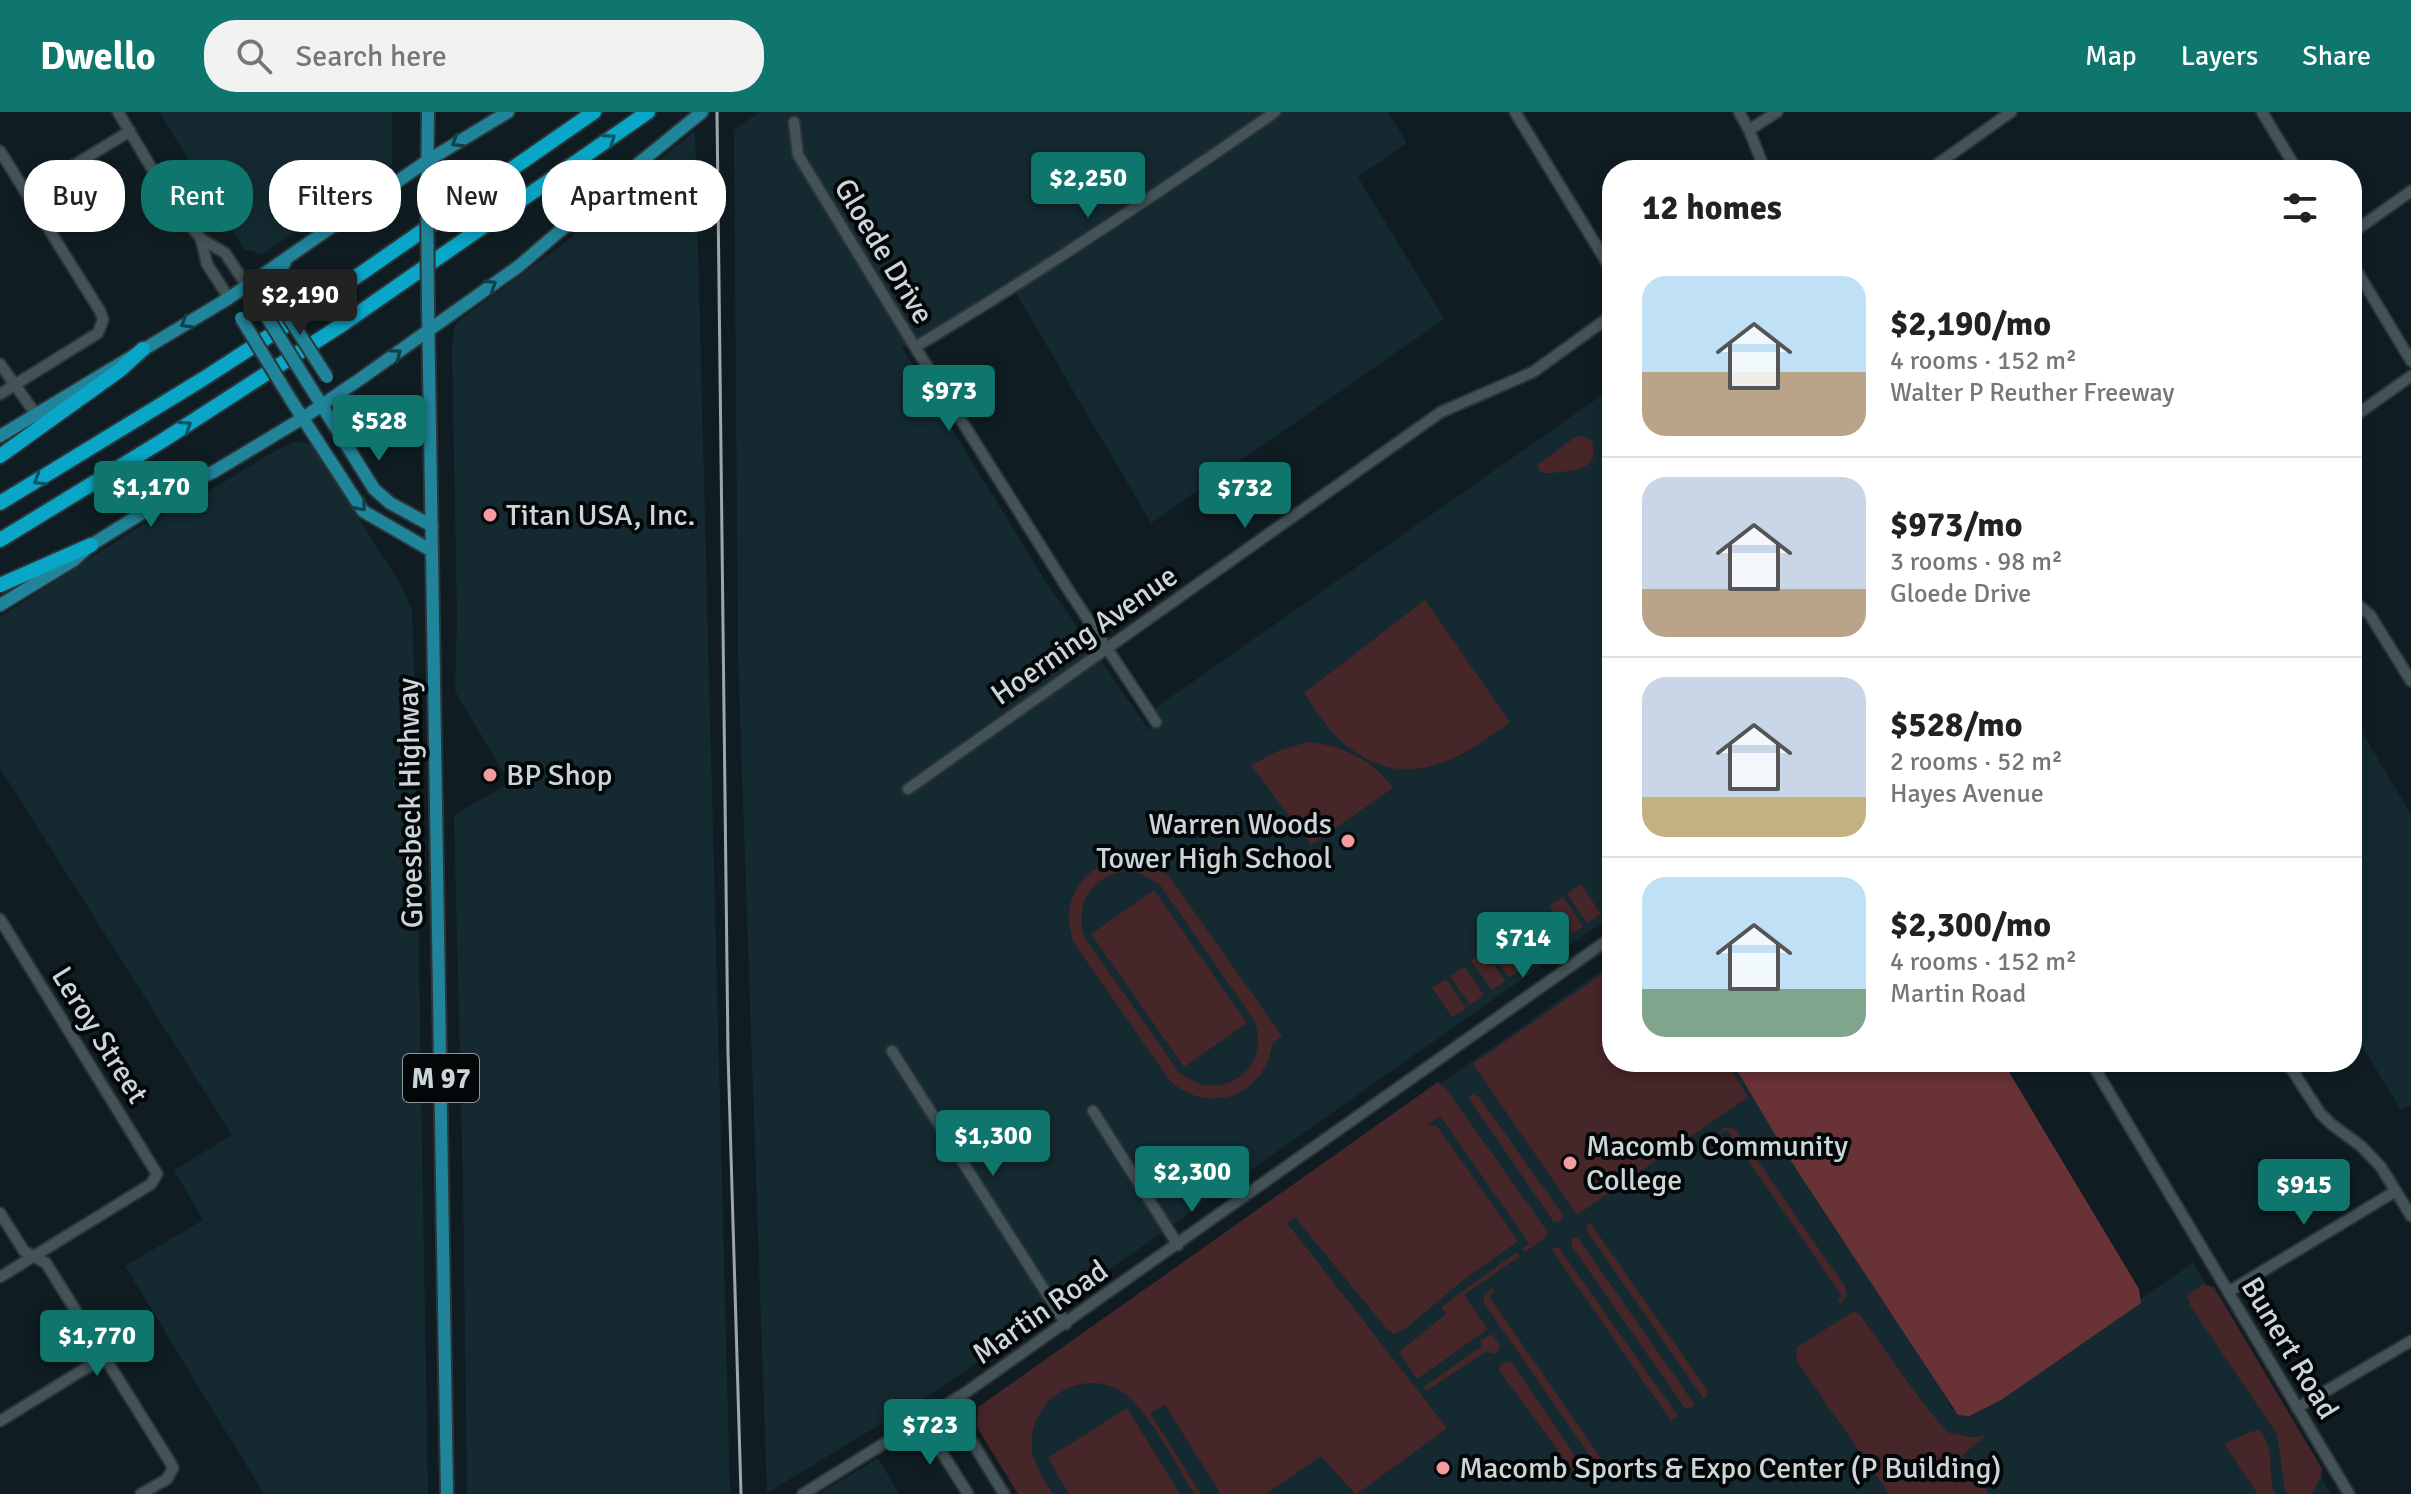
<!DOCTYPE html>
<html lang="en">
<head>
<meta charset="utf-8">
<style>
  :root { --surface:#fff; --page:#f2f2f2; --text:#222; --muted:#767676; --line:#e0e0e0; --accent:#0f766e }
  body { margin:0; font-family:Signika,sans-serif; background:var(--page); color:var(--text); height:100vh; display:flex; flex-direction:column; font-size:30px; white-space:nowrap }
  * { box-sizing:border-box; margin:0 }
  p { font-size:26px; color:var(--muted) }
  .icon { flex:none; width:44px; height:44px; fill:none; stroke:currentColor; stroke-width:2; stroke-linecap:round; stroke-linejoin:round }
  .map { position:relative; flex:1; overflow:hidden }
  .sheet { position:absolute; left:1602px; top:48px; width:760px; height:912px; display:flex; flex-direction:column; background:var(--surface); border-radius:32px; box-shadow:0 4px 12px #0003 }
  .sheet>* { flex:none }
  .top-card { position:absolute; left:24px; top:48px; width:760px; height:72px; display:flex; gap:16px }
  .price { position:absolute; translate:-50% -68px; padding:0 18px; border-radius:8px; background:var(--accent); color:#fff; font-size:26px; line-height:52px; filter:drop-shadow(0 2px 4px #0008) }
  .price::after { content:''; position:absolute; left:50%; top:48px; width:24px; height:18px; margin-left:-12px; background:inherit; clip-path:polygon(0 0,100% 0,50% 100%) }
  .price.on { background:#222; color:#fff }
  ul { padding:0; list-style:none }
  li { display:flex; align-items:center; gap:24px; height:200px; padding:0 40px }
  li+li { border-top:2px solid var(--line) }
  li span { display:grid; place-items:center; flex:none; width:224px; height:160px; border-radius:24px; color:#555 }
  li>.icon { margin-inline-start:auto }
  span .icon { width:96px; height:96px; fill:#fffc; stroke-width:1 }
  li b { font-size:34px }
  h2 { display:flex; justify-content:space-between; align-items:center; height:96px; padding:0 40px; font-size:34px }
  .tag { padding:0 28px; border-radius:32px; background:var(--surface); box-shadow:0 4px 12px #0003; font-size:28px; line-height:72px }
  .tag.on { background:var(--accent); color:#fff }
  header { display:flex; align-items:center; gap:48px; box-sizing:border-box; height:112px; padding:0 40px; background:var(--accent); color:#fff }
  header strong { font-size:38px }
  nav { display:flex; gap:44px; margin-inline-start:auto; font-size:28px }
  .search { width:560px; height:72px; background:var(--page); display:flex; align-items:center; gap:20px; box-sizing:border-box; padding:0 28px; border-radius:32px; color:var(--muted); font-size:30px }
  .map>svg:first-child { display:block }
  .built { fill:#142a30 }
  .green { fill:#462628; fill-rule:evenodd }
  .forest { fill:#693237 }
  .lines { fill:none; stroke-linecap:round; stroke-linejoin:round }
  .minor-casing { stroke:#2d3538; stroke-width:14 }
  .major-casing { stroke:#2d3538; stroke-width:16 }
  .highway-casing { stroke:#2d3538; stroke-width:18 }
  .minor { stroke:#435358; stroke-width:10 }
  .major { stroke:#20859b; stroke-width:12 }
  .highway { stroke:#09a6c7; stroke-width:14 }
  .rail { stroke:#9da7ab; stroke-width:3 }
  .major-bridge-casing { stroke:#2d3538; stroke-width:16; stroke-linecap:butt }
  .major-bridge { stroke:#20859b; stroke-width:12 }
  .oneway { stroke:#065668 }
  .oneway2 { stroke:#10404a }
  .poi-dot { fill:#f49b9f; stroke:#030708; stroke-width:3 }
  .labels { text-anchor:middle; stroke-width:8; stroke-linejoin:round; paint-order:stroke }
  .shield { fill:#030708; stroke:#90979a; stroke-width:2 }
  .shield-label { font-size:28px; font-weight:bold; fill:#ccd5d8 }
  .street-label { font-size:30px; fill:#ccd5d8; stroke:#030708 }
  .poi-label { font-size:30px; fill:#ccd5d8; stroke:#030708; text-anchor:start }
</style>
</head>
<body>
<header>
<strong>Dwello</strong>
<div class="search"><svg class="icon" aria-label="search" viewBox="0 0 24 24"><circle cx="10" cy="10" r="6"/><path d="M15 15l6 6"/></svg>Search here</div>
<nav><a>Map</a><a>Layers</a><a>Share</a></nav>
</header>
<div class="map">
<svg width="2411" height="1382" viewBox="0 0 2411 1382">
  <rect width="100%" height="100%" fill="#0f1d22"/>
  <path class="built" d="M159,0H392V52L263,142L244,137Z
    M760,0H1388L1407,31L1358,65L1444,207L1151,411L1010,171L902,236L1046,470L1149,618L1162,609L1154,597L1612,276V804L942,1275L767,1381L738,546L734,18Z
    M695,19L730,1382H467L463,1073L454,703L510,671L455,579L457,507L452,234L454,217L457,210L562,133L634,68Z
    M296,329L310,332L317,340L404,478L412,499L414,554L428,1382H264L125,1154L203,1108L174,1058L232,1023L0,656V505L143,412L188,392L275,339Z
    M2352,604L2411,702V993L2401,998L2352,917Z
    M1612,851V950H1754L1952,1297L1978,1299L2193,1151L2331,1382H1018L977,1315L978,1297Z
    M878,1346L899,1382H819Z"/>
  <path class="green" d="M1583,324L1592,329C1599,355 1580,358 1560,360C1554,361 1545,362 1540,359C1538,357 1538,355 1537,353L1575,325Z
    M1425,488L1510,610C1454,653 1398,683 1338,626C1325,614 1315,596 1304,581Z
    M1308,630C1341,633 1374,648 1393,676L1311,733L1251,653L1278,639Z
    M1119,747L1146,750L1169,764L1282,924L1272,932C1265,984 1209,1004 1170,969L1074,831C1059,793 1079,756 1119,747ZM1128,759L1142,762L1160,773L1254,908C1274,957 1219,995 1179,960L1085,826C1073,793 1093,761 1128,759Z
    M1581,772L1601,802L1587,811L1567,782Z
    M1154,778L1247,911L1184,955L1091,822Z
    M1563,785L1583,814L1569,824L1549,794Z
    M1542,800L1562,829L1548,838L1528,809Z
    M1524,812L1544,842L1530,851L1510,822Z
    M1502,827L1523,856L1509,866L1489,836Z
    M1485,839L1505,869L1492,878L1471,849Z
    M1464,854L1484,883L1470,893L1450,864Z
    M1612,855V950H1727L1748,985L1577,1103L1473,952Z
    M1446,867L1466,896L1452,905L1432,876Z
    M1438,970L1447,978L1547,1119L1546,1125L1525,1140L1522,1137L1529,1131L1440,1004L1427,1013L1437,1014L1518,1129L1462,1169L1405,1217L1394,1222L1387,1217L1297,1108V1104L1287,1111L1447,1316L1357,1382H1355L1321,1344L1266,1382H1221L1165,1293L1150,1301L1201,1382H1194C1179,1357 1146,1295 1124,1281C1082,1253 1027,1288 1032,1338C1034,1354 1045,1368 1053,1382H1018L977,1315L978,1295Z
    M1472,982L1479,985L1563,1103L1560,1110H1554L1471,990L1469,985Z
    M1725,1015L1733,1016L1737,1019L1846,1176V1186L1840,1192L1838,1188L1842,1184L1727,1018L1720,1022L1719,1020Z
    M1588,1112H1591L1707,1278V1285L1703,1286L1586,1118Z
    M1572,1126H1578L1693,1290V1295L1687,1296L1684,1295L1571,1133Z
    M1556,1135L1559,1136L1678,1304L1671,1309L1554,1141L1552,1137Z
    M1517,1140L1520,1144L1464,1183L1488,1217L1417,1267L1399,1240L1446,1202L1441,1195Z
    M2203,1172L2214,1175L2322,1357L2321,1365L2312,1382H2288L2285,1378L2277,1322L2191,1195L2187,1183Z
    M1492,1176L1495,1179L1489,1184L1604,1351L1611,1346L1613,1349L1604,1355L1597,1354L1484,1191L1483,1184Z
    M1853,1200L1859,1201L1919,1286L1947,1320L1969,1325L1986,1324L1962,1343L1989,1382H1889L1796,1248L1797,1235Z
    M1492,1222L1500,1234L1497,1241L1492,1242L1487,1239L1426,1279L1424,1275L1482,1234L1480,1228Z
    M1511,1249L1587,1361V1366L1580,1369L1578,1366L1499,1258L1501,1252Z
    M1127,1296L1180,1382H1069L1048,1346Z
    M2259,1318C2277,1337 2266,1360 2275,1382H2258L2224,1332L2250,1320Z"/>
  <path class="forest" d="M1732,950H2003L2139,1177L2141,1191L2001,1288L1969,1304L1958,1303L1789,1046Z"/>
  <g class="lines">
    <defs>
      <path id="minor" d="M118,0L164,77L201,127L225,141L247,174
        M1515,0L1612,159
        M1739,0L1749,18L1765,58
        M2262,0L2297,58
        M794,10L798,43L831,97L915,235L1069,479L1156,610
        M1749,18L1777,0
        M0,39L100,199L103,208L98,221L0,282
        M1929,58L2011,0
        M27,82L130,19
        M2352,121L2411,79
        M201,127L207,152L229,186
        M2352,151L2411,249
        M915,235C1038,162 1157,82 1275,0
        M0,252L35,301
        M2352,306L2411,264
        M2352,488L2370,503L2411,569
        M908,677L1441,300L1533,260L1612,203
        M0,807L157,1062L151,1072L0,1165
        M892,939L1066,1212
        M2091,950L2349,1382
        M2287,950L2320,1001L2331,1012L2361,1034L2381,1055L2411,1104
        M1093,999L1178,1133
        M0,1101L24,1139L46,1151L170,1350L173,1356L167,1367L141,1382
        M2228,1180L2396,1079
        M949,1292L1004,1382
        M2297,1296L2411,1229
        M0,1309L104,1245
        M922,1309L968,1382
        M803,1382L965,1281L1612,825"/>
      <path id="major" d="M427,80L428,0
        M277,183V167L285,150
        M428,194L447,1382
        M311,276L374,377L390,391L432,414
        M291,288L363,399L432,439
        M0,324L229,186L427,49L508,0
        M0,493L74,448L91,433L192,370L215,359L303,306L363,265L519,154L638,52L702,0"/>
      <path id="highway" d="M0,344L120,258L143,237
        M0,391L203,267L294,208L594,0
        M0,428L162,329L343,212L648,0
        M0,473L91,433"/>
    </defs>
    <use href="#minor" class="minor-casing"/>
    <use href="#major" class="major-casing"/>
    <use href="#highway" class="highway-casing"/>
    <use href="#minor" class="minor"/>
    <use href="#major" class="major"/>
    <use href="#highway" class="highway"/>
    <path class="rail" d="M717,0L728,941L741,1382"/>
    <defs>
      <path id="major-bridge" d="M427,80L428,194
        M277,183L279,190L327,265
        M260,194L311,276
        M241,206L291,288"/>
    </defs>
    <use href="#major-bridge" class="major-bridge-casing"/>
    <use href="#major-bridge" class="major-bridge"/>
  </g>
  <defs><path id="oneway-chevron" d="M-2-3.5L2.5 0L-2 3.5" fill="none" stroke-width="1.6" stroke-linecap="round" stroke-linejoin="round" transform="scale(2)"/></defs>
  <g class="oneway">
    <use href="#oneway-chevron" transform="translate(610 27) rotate(-35)"/>
    <use href="#oneway-chevron" transform="translate(186 314) rotate(-33)"/>
    <use href="#oneway-chevron" transform="translate(39 368) rotate(149)"/>
  </g>
  <g class="oneway2">
    <use href="#oneway-chevron" transform="translate(457 30) rotate(148)"/>
    <use href="#oneway-chevron" transform="translate(491 173) rotate(-33)"/>
    <use href="#oneway-chevron" transform="translate(186 211) rotate(150)"/>
    <use href="#oneway-chevron" transform="translate(396 242) rotate(-36)"/>
    <use href="#oneway-chevron" transform="translate(361 394) rotate(49)"/>
  </g>
  <g class="poi-dot">
    <circle cx="490" cy="403" r="8"/>
    <circle cx="490" cy="663" r="8"/>
    <circle cx="1348" cy="729" r="8"/>
    <circle cx="1570" cy="1051" r="8"/>
    <circle cx="1443" cy="1356" r="8"/>
  </g>
  <g class="labels">
    <rect class="shield" x="403" y="942" width="76" height="48" rx="6"/>
    <g class="shield-label">
      <text x="441" y="976">M 97</text>
    </g>
    <g class="street-label">
      <text transform="translate(884 139) rotate(59)" y="10">Gloede Drive</text>
      <text transform="translate(1084 523) rotate(-35)" y="10">Hoerning Avenue</text>
      <text transform="translate(410 691) rotate(-91)" y="10">Groesbeck Highway</text>
      <text transform="translate(100 923) rotate(58)" y="10">Leroy Street</text>
      <text transform="translate(1040 1200) rotate(-35)" y="10">Martin Road</text>
      <text transform="translate(2290 1236) rotate(59)" y="10">Bunert Road</text>
    </g>
    <g class="poi-label">
      <text x="506" y="413">Titan USA, Inc.</text>
      <text x="506" y="673">BP Shop</text>
      <text x="1332" y="722" text-anchor="end">Warren Woods<tspan x="1332" dy="34">Tower High School</tspan></text>
      <text x="1586" y="1044">Macomb Community<tspan x="1586" dy="34">College</tspan></text>
      <text x="1459" y="1366">Macomb Sports &amp; Expo Center (P Building)</text>
    </g>
  </g>
</svg>
<b class="price" style="left:1088px;top:108px">$2,250</b>
<b class="price on" style="left:300px;top:225px">$2,190</b>
<b class="price" style="left:949px;top:321px">$973</b>
<b class="price" style="left:379px;top:351px">$528</b>
<b class="price" style="left:151px;top:417px">$1,170</b>
<b class="price" style="left:1245px;top:418px">$732</b>
<b class="price" style="left:1523px;top:868px">$714</b>
<b class="price" style="left:993px;top:1066px">$1,300</b>
<b class="price" style="left:1192px;top:1102px">$2,300</b>
<b class="price" style="left:2304px;top:1115px">$915</b>
<b class="price" style="left:97px;top:1266px">$1,770</b>
<b class="price" style="left:930px;top:1355px">$723</b>
<div class="top-card">
<a class="tag">Buy</a>
<a class="tag on">Rent</a>
<a class="tag">Filters</a>
<a class="tag">New</a>
<a class="tag">Apartment</a>
</div>
<section class="sheet">
<h2>12 homes<svg class="icon" aria-label="filters" viewBox="0 0 24 24"><path d="M4 7h16M4 17h16"/><circle cx="9" cy="7" r="2"/><circle cx="15" cy="17" r="2"/></svg></h2>
<ul>
<li><span style="background:linear-gradient(#bfe0f5 60%,#b9a48a 0)"><svg class="icon" aria-label="home" viewBox="0 0 24 24"><path d="M3 11l9-7 9 7M6 9v11h12V9"/></svg></span><div><b>$2,190/mo</b><p>4 rooms · 152 m²</p><p>Walter P Reuther Freeway</p></div></li>
<li><span style="background:linear-gradient(#c9d6e8 70%,#b9a48a 0)"><svg class="icon" aria-label="home" viewBox="0 0 24 24"><path d="M3 11l9-7 9 7M6 9v11h12V9"/></svg></span><div><b>$973/mo</b><p>3 rooms · 98 m²</p><p>Gloede Drive</p></div></li>
<li><span style="background:linear-gradient(#c9d6e8 75%,#c2b280 0)"><svg class="icon" aria-label="home" viewBox="0 0 24 24"><path d="M3 11l9-7 9 7M6 9v11h12V9"/></svg></span><div><b>$528/mo</b><p>2 rooms · 52 m²</p><p>Hayes Avenue</p></div></li>
<li><span style="background:linear-gradient(#bfe0f5 70%,#7fa58c 0)"><svg class="icon" aria-label="home" viewBox="0 0 24 24"><path d="M3 11l9-7 9 7M6 9v11h12V9"/></svg></span><div><b>$2,300/mo</b><p>4 rooms · 152 m²</p><p>Martin Road</p></div></li>
</ul>
</section>
</div>
</body>
</html>
